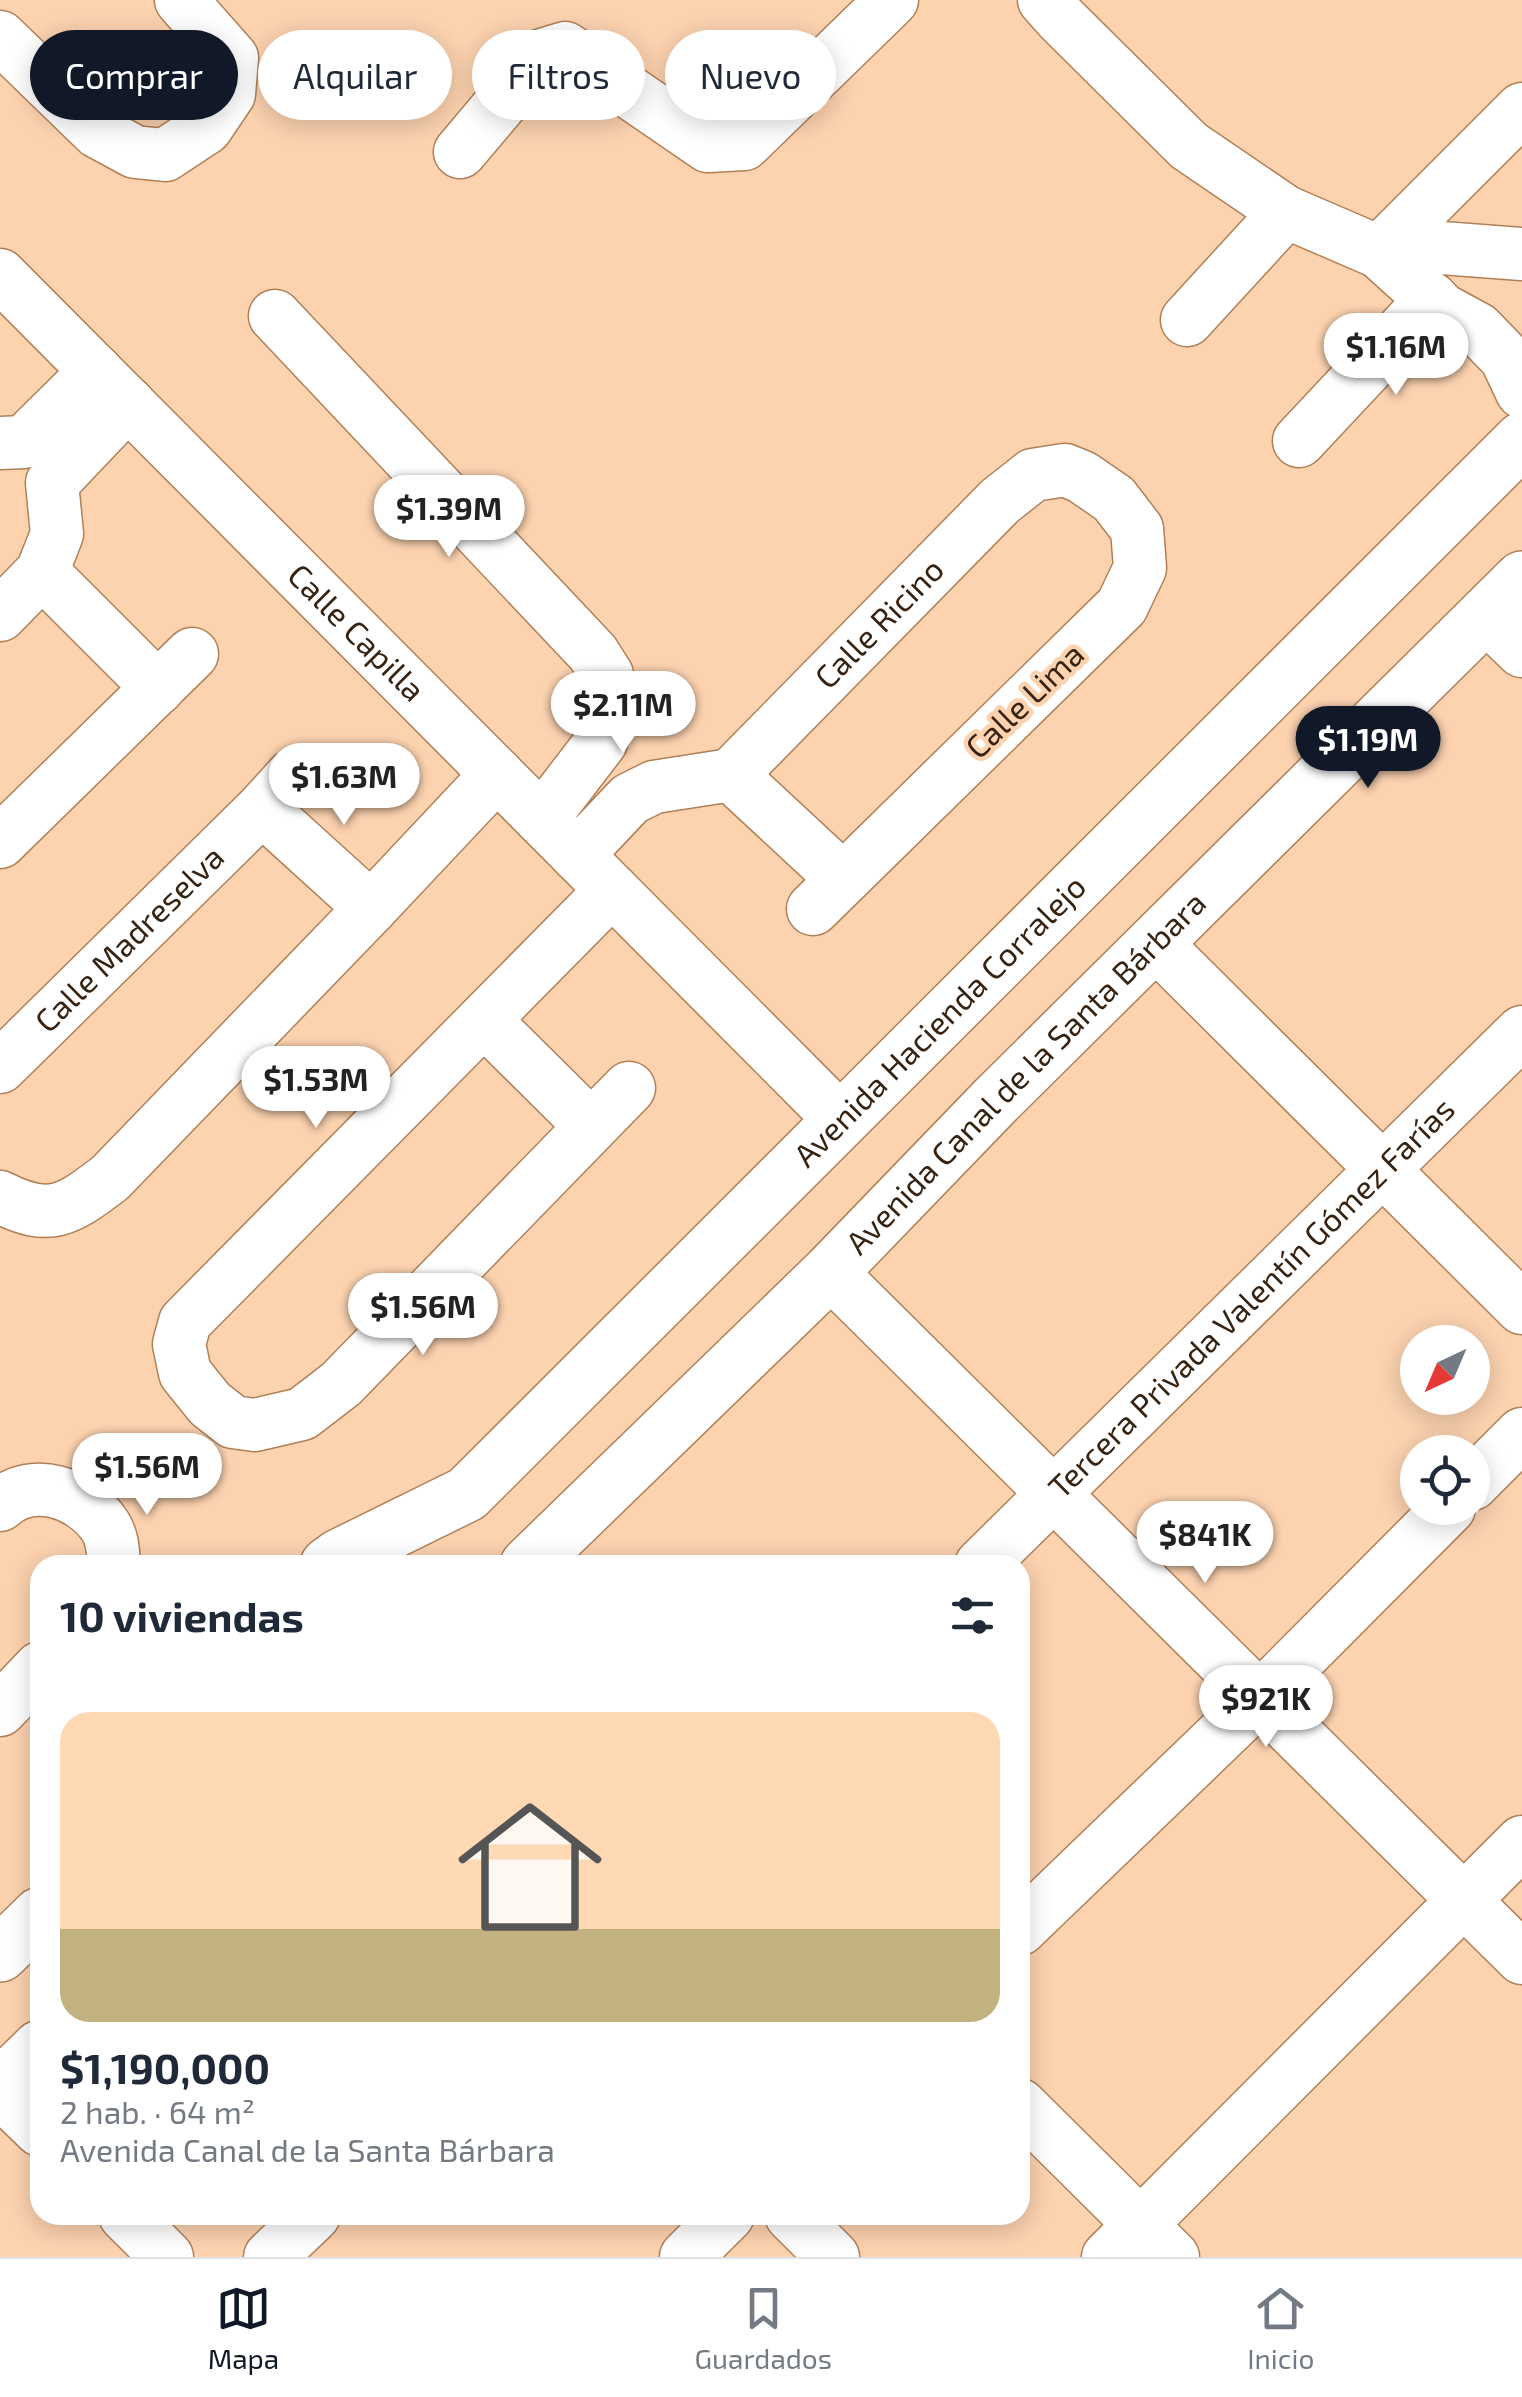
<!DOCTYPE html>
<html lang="es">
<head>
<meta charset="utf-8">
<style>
  :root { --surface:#fff; --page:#f6f6f7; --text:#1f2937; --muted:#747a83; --line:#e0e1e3; --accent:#111827 }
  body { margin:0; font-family:"Exo 2",sans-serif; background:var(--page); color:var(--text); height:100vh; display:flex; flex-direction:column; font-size:38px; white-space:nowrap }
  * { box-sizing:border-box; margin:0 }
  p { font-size:32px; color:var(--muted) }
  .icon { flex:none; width:55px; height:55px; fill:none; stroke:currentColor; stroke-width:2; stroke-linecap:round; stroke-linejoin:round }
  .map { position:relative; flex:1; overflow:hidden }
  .details { position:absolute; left:30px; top:1555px; width:1000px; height:670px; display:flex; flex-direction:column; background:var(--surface); border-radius:30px; box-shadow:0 5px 25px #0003 }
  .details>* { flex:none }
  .top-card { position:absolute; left:30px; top:30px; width:1000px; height:90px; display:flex; gap:20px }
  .needle { width:65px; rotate:224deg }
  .controls { position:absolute; left:1400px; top:1325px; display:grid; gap:20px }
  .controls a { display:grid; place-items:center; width:90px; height:90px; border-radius:50%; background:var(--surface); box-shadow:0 5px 25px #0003; font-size:50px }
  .price { position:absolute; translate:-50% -85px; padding:0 22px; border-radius:35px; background:#fff; color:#222; font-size:32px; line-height:65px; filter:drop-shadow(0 2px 5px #0008) }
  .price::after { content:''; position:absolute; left:50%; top:60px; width:30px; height:22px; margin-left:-15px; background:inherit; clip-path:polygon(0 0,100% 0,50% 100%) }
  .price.active { background:var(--accent); color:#fff }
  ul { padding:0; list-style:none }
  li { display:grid; align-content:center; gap:20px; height:530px; padding:0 30px }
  li span { display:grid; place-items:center; height:310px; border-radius:30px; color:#555 }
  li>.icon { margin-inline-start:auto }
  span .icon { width:180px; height:180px; fill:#fffc; stroke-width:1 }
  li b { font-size:42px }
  h2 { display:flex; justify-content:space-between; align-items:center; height:120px; padding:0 30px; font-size:42px }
  .tag { padding:0 35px; border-radius:45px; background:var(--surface); box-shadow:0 5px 25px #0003; font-size:35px; line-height:90px }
  .tag.active { background:var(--accent); color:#fff }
  .tabs { display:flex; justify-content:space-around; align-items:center; height:140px; border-top:2px solid var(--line); background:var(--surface); font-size:28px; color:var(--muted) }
  .tabs a { display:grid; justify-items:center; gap:5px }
  .tabs .active { color:var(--accent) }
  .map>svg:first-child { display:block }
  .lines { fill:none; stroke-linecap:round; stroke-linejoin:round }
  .minor-casing { stroke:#b18057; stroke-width:55 }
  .major-casing { stroke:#b18057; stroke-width:58 }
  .minor { stroke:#fff; stroke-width:52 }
  .major { stroke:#fff; stroke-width:55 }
  .labels { text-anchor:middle; stroke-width:9; stroke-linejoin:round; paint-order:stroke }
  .street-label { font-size:32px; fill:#372312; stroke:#fcd2af }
</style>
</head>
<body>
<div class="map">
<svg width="1522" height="2257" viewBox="0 0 1522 2257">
  <rect width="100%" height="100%" fill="#fcd2af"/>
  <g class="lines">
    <defs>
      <g id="minor">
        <path d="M1044,0L1060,18L1189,146L1286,212L1379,252L1443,310L1478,329L1506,358L1522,392"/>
        <path d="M0,37L98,132L135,152L165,155L206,128L229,94L232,58L181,0"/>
        <path d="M460,152L542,55L565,48L708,146L744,144L892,0"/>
        <path d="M1379,252L1522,109"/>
        <path d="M1379,252L1442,248L1522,254"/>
        <path id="s1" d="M0,275L841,1120"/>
        <path d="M275,316L593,653L607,675L601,742L542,819"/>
        <path d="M1187,320L1286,212"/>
        <path d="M1299,441L1432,299"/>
        <path d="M0,443L24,442L96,371"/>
        <path d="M42,572L158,688"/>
        <path d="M0,615L42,572L57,534L52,483L128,403"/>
        <path d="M1486,616L1522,651"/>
        <path id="s2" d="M731,775L1000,501L1033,475L1065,470L1082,477L1114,499L1137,529L1140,568L1122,606L813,909"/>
        <path d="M731,775L843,879"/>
        <path d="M262,809L371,908"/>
        <path d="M0,842L192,654"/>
        <path d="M577,855L630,799L654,787L731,775"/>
        <path d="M612,890L185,1322L179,1344L185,1373L210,1404L233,1422L255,1425L302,1414L341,1384L629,1088"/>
        <path d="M1155,943L1522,1308"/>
        <path d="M484,1020L591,1126"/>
        <path id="s3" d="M0,1067L262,809L292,776"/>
        <path d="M0,1197C50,1223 68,1210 110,1178L371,908L497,774"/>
        <path d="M830,1272L1522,1958"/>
        <path d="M1472,1484L1522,1434"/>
        <path d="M0,1505C32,1475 83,1493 105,1526C113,1538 113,1552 114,1565"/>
        <path id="s4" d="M981,1565L1522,1032"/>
        <path d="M0,1710L40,1668"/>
        <path d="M1020,1929L1260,1698L1449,1508"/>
        <path d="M0,2091L40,2130"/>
        <path d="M1020,2105L1173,2257"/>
        <path d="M125,2215L167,2257"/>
        <path d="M791,2215L833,2257"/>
        <path d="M270,2257L314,2215"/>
        <path d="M686,2257L728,2215"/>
        <path d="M1108,2257L1522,1842"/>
      </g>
      <g id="major">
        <path id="s5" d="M328,1565L339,1557L467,1494L1522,440"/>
        <path id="s6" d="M528,1565L830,1272L996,1100L1522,579"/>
        <path d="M0,1954L40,1915"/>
        <path d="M0,2087L40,2048"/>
      </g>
    </defs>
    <use href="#minor" class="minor-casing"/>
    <use href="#major" class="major-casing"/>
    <use href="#minor" class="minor"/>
    <use href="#major" class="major"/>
  </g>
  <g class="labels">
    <g class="street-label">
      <text dy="11" stroke="none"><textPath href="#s2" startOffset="212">Calle Ricino</textPath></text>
      <text dy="11" stroke="none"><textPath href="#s1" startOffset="505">Calle Capilla</textPath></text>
      <text transform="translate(1025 701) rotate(-44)" y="11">Calle Lima</text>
      <text dy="11" stroke="none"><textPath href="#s3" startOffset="182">Calle Madreselva</textPath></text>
      <text dy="11" stroke="none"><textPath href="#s5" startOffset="825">Avenida Hacienda Corralejo</textPath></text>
      <text dy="11" stroke="none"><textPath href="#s6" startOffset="700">Avenida Canal de la Santa Bárbara</textPath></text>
      <text dy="11" stroke="none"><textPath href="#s4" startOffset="380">Tercera Privada Valentín Gómez Farías</textPath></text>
    </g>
  </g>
</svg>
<div class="controls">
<a><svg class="needle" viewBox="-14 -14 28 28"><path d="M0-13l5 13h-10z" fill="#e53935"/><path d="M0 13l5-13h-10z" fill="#747a83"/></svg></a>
<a><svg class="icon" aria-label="locate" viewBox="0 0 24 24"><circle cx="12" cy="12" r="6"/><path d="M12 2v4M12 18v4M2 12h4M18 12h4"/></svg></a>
</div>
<b class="price" style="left:1396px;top:398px">$1.16M</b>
<b class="price" style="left:449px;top:560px">$1.39M</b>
<b class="price" style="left:623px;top:756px">$2.11M</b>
<b class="price active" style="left:1368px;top:791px">$1.19M</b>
<b class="price" style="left:344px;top:828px">$1.63M</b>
<b class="price" style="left:316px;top:1131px">$1.53M</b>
<b class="price" style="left:423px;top:1358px">$1.56M</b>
<b class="price" style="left:147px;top:1518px">$1.56M</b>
<b class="price" style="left:1205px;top:1586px">$841K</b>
<b class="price" style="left:1266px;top:1750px">$921K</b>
<div class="top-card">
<a class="tag active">Comprar</a>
<a class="tag">Alquilar</a>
<a class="tag">Filtros</a>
<a class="tag">Nuevo</a>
</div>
<section class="details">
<h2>10 viviendas<svg class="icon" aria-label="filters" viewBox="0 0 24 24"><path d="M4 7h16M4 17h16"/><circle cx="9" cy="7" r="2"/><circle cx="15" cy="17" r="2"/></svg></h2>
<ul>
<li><span style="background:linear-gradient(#ffd9b3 70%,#c2b280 0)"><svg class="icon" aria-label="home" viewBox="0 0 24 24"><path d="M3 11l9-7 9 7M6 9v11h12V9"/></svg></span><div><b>$1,190,000</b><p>2 hab. · 64 m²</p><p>Avenida Canal de la Santa Bárbara</p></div></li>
</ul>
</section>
</div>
<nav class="tabs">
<a class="active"><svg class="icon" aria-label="map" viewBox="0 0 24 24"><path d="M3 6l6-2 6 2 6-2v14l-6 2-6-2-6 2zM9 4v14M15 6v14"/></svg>Mapa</a>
<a><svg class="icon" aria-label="saved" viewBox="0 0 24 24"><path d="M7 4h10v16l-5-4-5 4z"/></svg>Guardados</a>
<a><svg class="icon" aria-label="home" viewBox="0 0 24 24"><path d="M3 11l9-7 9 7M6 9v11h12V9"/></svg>Inicio</a>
</nav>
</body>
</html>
